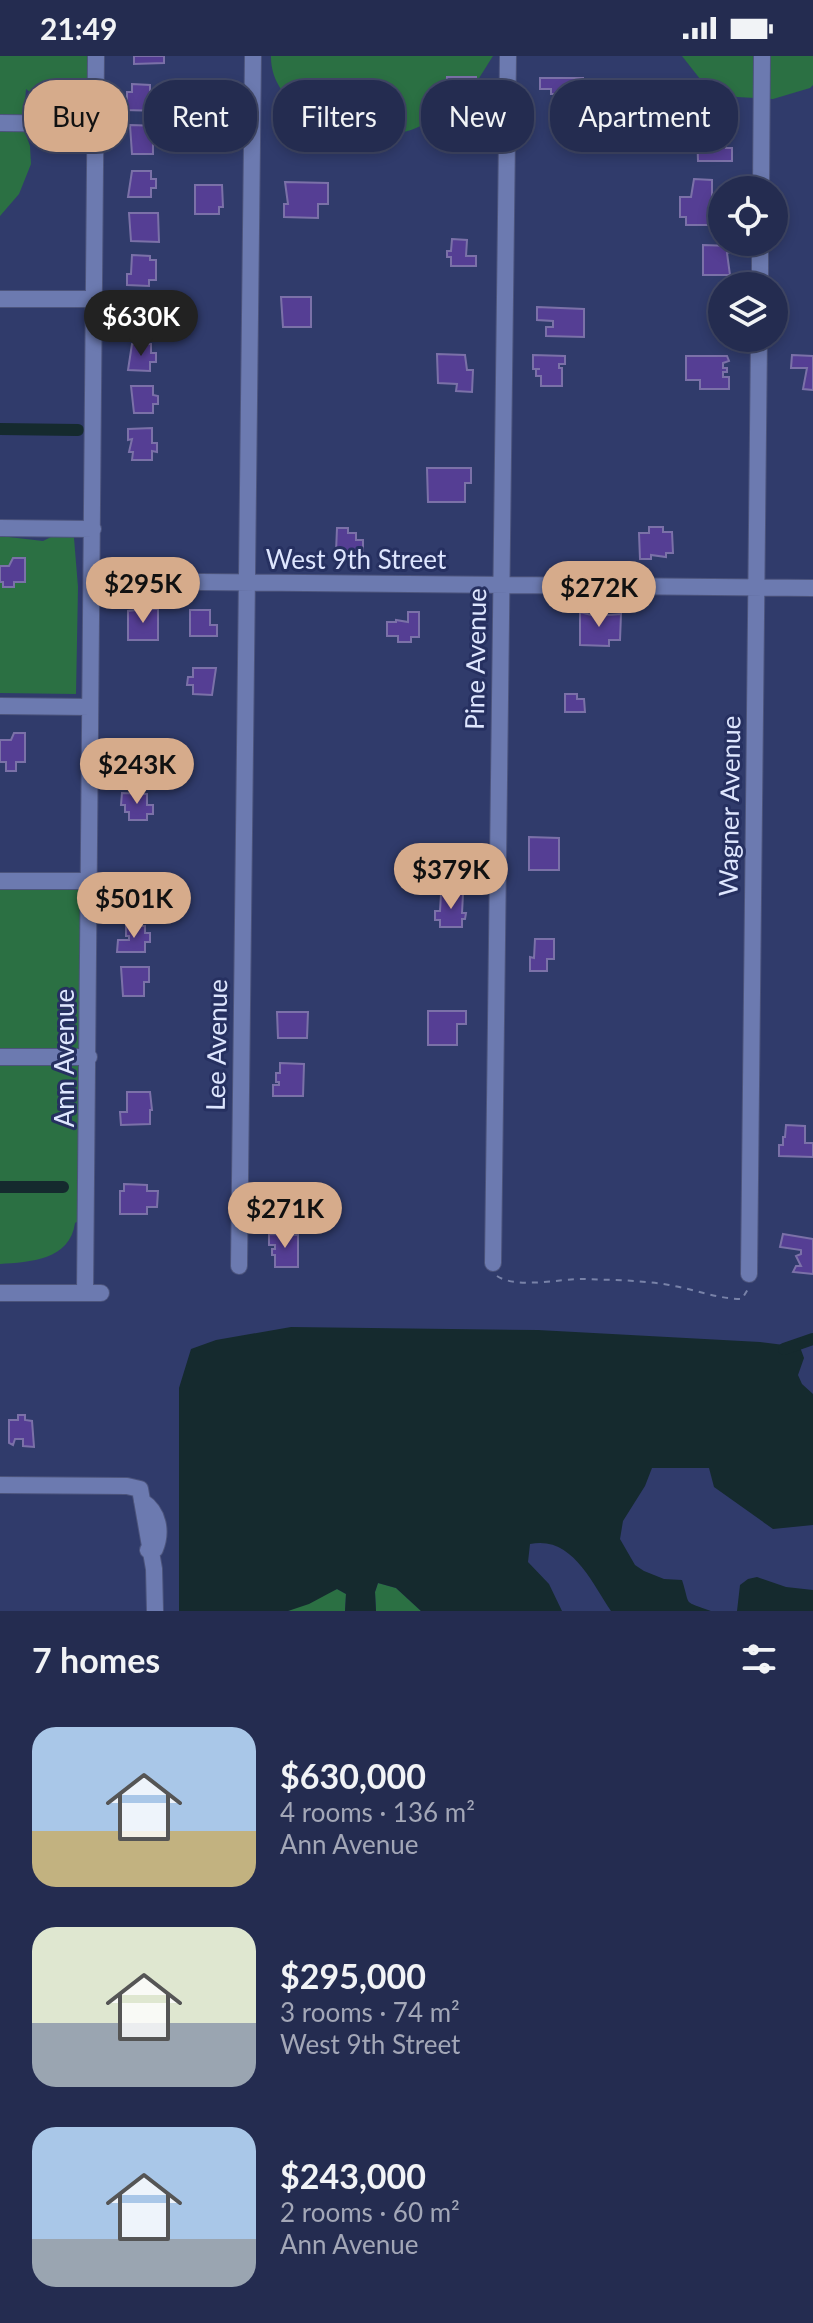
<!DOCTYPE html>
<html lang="en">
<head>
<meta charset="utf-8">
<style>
  :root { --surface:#242c50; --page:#30385a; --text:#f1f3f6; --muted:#a3a7b7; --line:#414867; --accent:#d6ab8b }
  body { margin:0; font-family:Lato,sans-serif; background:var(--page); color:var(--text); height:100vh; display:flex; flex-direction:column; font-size:30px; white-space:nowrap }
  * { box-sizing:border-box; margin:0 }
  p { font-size:26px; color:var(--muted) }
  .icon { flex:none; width:44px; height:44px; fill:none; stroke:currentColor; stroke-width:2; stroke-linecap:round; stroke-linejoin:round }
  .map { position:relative; height:1555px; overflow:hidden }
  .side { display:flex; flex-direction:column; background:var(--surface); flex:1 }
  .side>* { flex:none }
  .top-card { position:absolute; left:24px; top:24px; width:766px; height:72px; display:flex; gap:16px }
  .buttons { position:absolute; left:708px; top:120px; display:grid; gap:16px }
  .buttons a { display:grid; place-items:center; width:80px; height:80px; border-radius:50%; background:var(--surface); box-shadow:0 4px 12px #0003,0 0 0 2px var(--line); font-size:40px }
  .price { position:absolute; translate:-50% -68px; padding:0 18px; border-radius:28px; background:var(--accent); color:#111; font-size:26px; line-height:52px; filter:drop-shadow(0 2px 4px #0008) }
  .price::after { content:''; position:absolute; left:50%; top:48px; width:24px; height:18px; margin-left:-12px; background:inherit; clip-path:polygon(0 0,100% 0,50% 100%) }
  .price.selected { background:#222; color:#fff }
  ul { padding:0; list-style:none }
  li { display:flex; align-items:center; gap:24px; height:200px; padding:0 32px }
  li span { display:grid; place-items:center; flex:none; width:224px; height:160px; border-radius:24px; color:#555 }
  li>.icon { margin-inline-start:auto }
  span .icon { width:96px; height:96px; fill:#fffc; stroke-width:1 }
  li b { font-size:34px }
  h2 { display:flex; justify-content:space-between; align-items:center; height:96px; padding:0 32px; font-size:34px }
  .pill { padding:0 28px; border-radius:32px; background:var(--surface); box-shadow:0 4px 12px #0003,0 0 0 2px var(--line); font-size:28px; line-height:72px }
  .pill.selected { background:var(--accent); color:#111 }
  .status { display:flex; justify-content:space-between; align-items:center; height:56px; padding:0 40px; background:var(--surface); direction:ltr }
  .status svg { height:22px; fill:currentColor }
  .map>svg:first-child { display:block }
  .green { fill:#2b7043 }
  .water { fill:#152a2e }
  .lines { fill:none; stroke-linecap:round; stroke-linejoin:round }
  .canal { stroke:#152a2e; stroke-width:12 }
  .building { fill:#553e94; stroke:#7b71a8; stroke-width:2 }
  .minor-casing { stroke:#4c547c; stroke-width:18 }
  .path { stroke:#7882a8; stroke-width:2; stroke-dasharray:6 6; stroke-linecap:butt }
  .minor { stroke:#6c7ab0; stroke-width:16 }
  .labels { text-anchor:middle; stroke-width:6; stroke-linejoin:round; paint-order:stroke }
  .street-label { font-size:26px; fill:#dee6fe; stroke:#263060 }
</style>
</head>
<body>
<div class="status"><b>21:49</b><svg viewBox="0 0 49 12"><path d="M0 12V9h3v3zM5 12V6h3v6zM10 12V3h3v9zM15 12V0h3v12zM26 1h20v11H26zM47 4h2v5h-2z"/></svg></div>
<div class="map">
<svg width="813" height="1555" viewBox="0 0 813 1555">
  <rect width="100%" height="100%" fill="#303b6b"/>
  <path class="green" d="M0,0H99L96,73C63,63 52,53 26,33L23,70L30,90L31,108L19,138L0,160Z
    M271,0H493C484,14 475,30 464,41C456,51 424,70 411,74C401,77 385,82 375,81C333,78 270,49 271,0Z
    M682,0H813V29L810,32L773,43L737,41L704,28Z
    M73,470L78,531L76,638L0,637V480L43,485Z
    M89,832L78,1165L75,1167C70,1204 30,1206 0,1208V833Z
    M378,1527L396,1532L421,1555H376L375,1536Z
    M337,1533L346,1538L345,1555H288Z"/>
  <path class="water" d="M291,1271L538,1274L760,1286L800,1291L804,1302L798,1319L802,1328L813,1338V1469L773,1473L714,1431L709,1412H652L645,1430L623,1465L620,1483L635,1509L644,1515L664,1523L682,1524C691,1552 682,1544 711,1555H611C592,1527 572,1479 530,1488L528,1506L549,1528L562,1555H421L396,1532L378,1527L375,1536L376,1555H345L346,1538L337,1533L309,1548L288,1555H179V1332L191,1293L216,1284Z
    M757,1521L786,1531L813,1534V1555H737L740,1529L748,1523Z"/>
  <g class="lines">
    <path class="canal" d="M0,373L78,374
      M0,1131H63
      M784,1293L813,1283"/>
  </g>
  <path class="building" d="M134,0H164V7L134,8Z
    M447,21H476V35H469V40H473V47H468V53H446Z
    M540,22H583V35H592V56H571V42L558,41V38H551V33H540Z
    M132,28L150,29V34L164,35L163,55L124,54V43H127V36H132Z
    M130,69L159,70V84H153V98H132Z
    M697,72H726V92H732V105H698Z
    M132,115H151V123H156V132H151V141H128Z
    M694,123L712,124V141L717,144L715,160L717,167L715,169H686V161H680V141H691Z
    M285,126L328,127V148H318V162L284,161V148H288Z
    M195,129H222L223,151H219V158H195Z
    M129,157H158L159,186L131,185Z
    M452,183L467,184L466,200H476V210H451V201H447V195H451Z
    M703,189L730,190V196L727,197L730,219H703Z
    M132,199L150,200V204H156V224H149V230L127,229V218H131Z
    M281,241H311V271H283Z
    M127,242H149V253H155L154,262H149V272H131V253H127Z
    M537,251L584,253V281L546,280V271H553V265L537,264Z
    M132,288H151V297H156V306H150V315L128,314Z
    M437,298L465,299L467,314H473L472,336L456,335L457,328L438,327Z
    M533,299L565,300V308H559V312H562V330H541V320H536V313H540H533Z
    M792,299L813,300V334L803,333L807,312H791Z
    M686,300H727L729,305L723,307V312H727V316H723V321H729V333H700V324H686Z
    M131,330H153V339L158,340V348H153V357H134Z
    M152,372V387H157V396L152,395V404H132L133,396H129L132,383L128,384V373Z
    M427,412H471V427H465V446H428Z
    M649,471H663V476H672L673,497H666V501L651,499V503H640L639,477H649Z
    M337,472H348V477H356V484H363V497H356V499L336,496Z
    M13,502H25V526H14V531H3V526H0V510H9Z
    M146,553H158V584H128V555Z
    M190,554H210V569H217V580H190Z
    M408,556H419V581H411V586H398V580H387V566H396V564L408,566Z
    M580,556L595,560L621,558L620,584H609V590L580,589Z
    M193,612H216L212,639L193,638V629H187L188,621H193Z
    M565,638H577V643H584L585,656H565Z
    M14,677H25V706H16V715H6V706H0V684H11Z
    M117,692L146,693V706H153V715L146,714L145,723L127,722L128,708L126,704L117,703Z
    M122,737L147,738V749H153V758H147V764H129V756H125V749H121Z
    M529,781L559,782V814H529Z
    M122,821H154L153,853H131V846H129L131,832H122Z
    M441,838H463L462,857H466L465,863H462V871H440V864H435V855H440Z
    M126,870H145V877H150V886H145V896H117L118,884H129V880H126Z
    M535,883H554V903H547V915H530V901L534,902Z
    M121,911H149V926H144V940H123Z
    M428,955H466V968H457V989H428Z
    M277,956H308L307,982H278Z
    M280,1007L304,1008L303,1040H273V1029H279V1026H276V1017H280Z
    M127,1036H150L152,1054H150V1068L121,1069L120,1056H127Z
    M786,1069L805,1070V1087H813V1101L779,1100V1089H783V1081H785Z
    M124,1128L147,1129V1135H158L157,1151H147V1158H120V1135H124Z
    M269,1178L298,1179V1211H275V1199H272V1193H275V1189H269Z
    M783,1178L813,1183V1218L793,1216L796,1210H801L796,1200L801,1198V1194L780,1191Z
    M18,1359H25V1364L32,1365L34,1391L23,1390V1383H15L13,1389L9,1387V1364H18Z"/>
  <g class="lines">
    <defs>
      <path id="minor" d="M0,67L96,68
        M761,134L762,0
        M760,230V186
        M0,243H94
        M0,472L93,473
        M92,525L813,532
        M0,650L90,651
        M0,825H90
        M0,1001H89
        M493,1207L508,0
        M239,1210L253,0
        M749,1218L759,282
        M0,1237H101
        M85,1237L96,0
        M0,1429L127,1430L140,1433L154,1513L155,1555
        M142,1445C159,1456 162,1476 155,1493L148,1494"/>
    </defs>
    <use href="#minor" class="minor-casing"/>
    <path class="path" d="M497,1220C516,1233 559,1223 582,1223C611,1224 641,1224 669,1229C694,1233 717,1243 742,1243L748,1233"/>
    <use href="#minor" class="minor"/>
  </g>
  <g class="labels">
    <g class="street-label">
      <text x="356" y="513">West 9th Street</text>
      <text transform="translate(476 603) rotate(-89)" y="9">Pine Avenue</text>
      <text transform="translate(730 750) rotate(-89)" y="9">Wagner Avenue</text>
      <text transform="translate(217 989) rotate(-89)" y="9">Lee Avenue</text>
      <text transform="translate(65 1002) rotate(-90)" y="9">Ann Avenue</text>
    </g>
  </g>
</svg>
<div class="buttons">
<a><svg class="icon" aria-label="locate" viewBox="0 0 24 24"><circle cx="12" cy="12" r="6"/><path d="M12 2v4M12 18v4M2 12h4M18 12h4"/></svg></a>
<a><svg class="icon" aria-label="layers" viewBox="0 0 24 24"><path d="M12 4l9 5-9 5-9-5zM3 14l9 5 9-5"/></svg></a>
</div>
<b class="price selected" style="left:141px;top:302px">$630K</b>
<b class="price" style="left:143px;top:569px">$295K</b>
<b class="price" style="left:599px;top:573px">$272K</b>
<b class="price" style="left:137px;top:750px">$243K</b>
<b class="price" style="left:451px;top:855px">$379K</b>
<b class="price" style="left:134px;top:884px">$501K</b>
<b class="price" style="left:285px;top:1194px">$271K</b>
<div class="top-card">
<a class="pill selected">Buy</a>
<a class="pill">Rent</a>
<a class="pill">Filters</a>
<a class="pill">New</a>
<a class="pill">Apartment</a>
</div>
</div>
<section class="side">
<h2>7 homes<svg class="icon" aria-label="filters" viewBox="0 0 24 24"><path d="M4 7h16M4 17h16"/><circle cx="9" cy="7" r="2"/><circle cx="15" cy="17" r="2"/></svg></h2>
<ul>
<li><span style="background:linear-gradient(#a9c7e8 65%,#c2b280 0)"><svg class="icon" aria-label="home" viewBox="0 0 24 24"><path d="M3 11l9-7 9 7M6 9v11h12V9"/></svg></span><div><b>$630,000</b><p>4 rooms · 136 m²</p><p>Ann Avenue</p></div></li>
<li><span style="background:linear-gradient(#dfe7d0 60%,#9aa5b1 0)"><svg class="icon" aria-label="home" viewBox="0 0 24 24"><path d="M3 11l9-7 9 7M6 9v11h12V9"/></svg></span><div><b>$295,000</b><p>3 rooms · 74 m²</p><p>West 9th Street</p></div></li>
<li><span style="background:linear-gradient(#a9c7e8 70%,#9aa5b1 0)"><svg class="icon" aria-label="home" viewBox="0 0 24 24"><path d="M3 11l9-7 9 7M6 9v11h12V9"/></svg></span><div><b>$243,000</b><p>2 rooms · 60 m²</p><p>Ann Avenue</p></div></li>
</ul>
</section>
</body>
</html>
